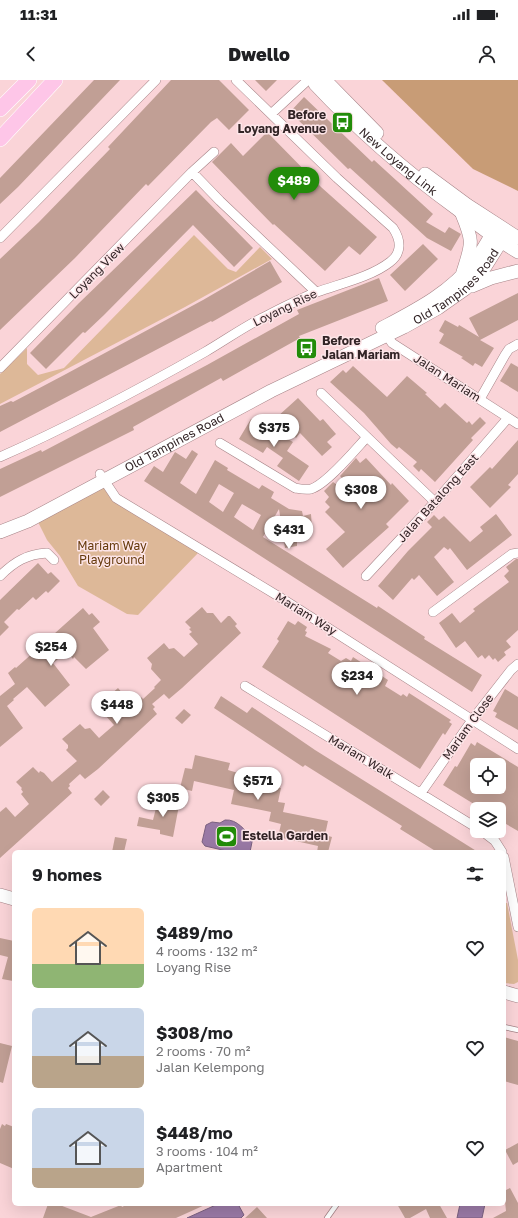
<!DOCTYPE html>
<html lang="en">
<head>
<meta charset="utf-8">
<style>
  :root { --surface:#fff; --page:#f6f6f6; --text:#202124; --muted:#757577; --accent:#228c09 }
  body { margin:0; font-family:"Golos Text",sans-serif; background:var(--page); color:var(--text); height:100vh; display:flex; flex-direction:column; font-size:15px; white-space:nowrap }
  * { box-sizing:border-box; margin:0 }
  p { font-size:13px; color:var(--muted) }
  .icon { flex:none; width:22px; height:22px; fill:none; stroke:currentColor; stroke-width:2; stroke-linecap:round; stroke-linejoin:round }
  .map { position:relative; flex:1; overflow:hidden }
  .panel { position:absolute; left:12px; top:770px; width:494px; height:356px; display:flex; flex-direction:column; background:var(--surface); border-radius:6px; box-shadow:0 4px 16px #0002 }
  .panel>* { flex:none }
  .controls { position:absolute; left:470px; top:678px; display:grid; gap:8px }
  .controls a { display:grid; place-items:center; width:36px; height:36px; border-radius:6px; background:var(--surface); box-shadow:0 4px 16px #0002; font-size:20px }
  .price { position:absolute; translate:-50% -34px; padding:0 9px; border-radius:14px; background:#fff; color:#222; font-size:13px; line-height:26px; filter:drop-shadow(0 1px 2px #0008) }
  .price::after { content:''; position:absolute; left:50%; top:24px; width:12px; height:9px; margin-left:-6px; background:inherit; clip-path:polygon(0 0,100% 0,50% 100%) }
  .price.selected { background:var(--accent); color:#fff }
  ul { padding:0; list-style:none }
  li { display:flex; align-items:center; gap:12px; height:100px; padding:0 20px }
  li span { display:grid; place-items:center; flex:none; width:112px; height:80px; border-radius:6px; color:#555 }
  li>.icon { margin-inline-start:auto }
  span .icon { width:48px; height:48px; fill:#fffc; stroke-width:1 }
  li b { font-size:17px }
  h2 { display:flex; justify-content:space-between; align-items:center; height:48px; padding:0 20px; font-size:17px }
  .status { display:flex; justify-content:space-between; align-items:center; height:28px; padding:0 20px; background:var(--surface); direction:ltr }
  .status svg { height:11px; fill:currentColor }
  header { display:flex; justify-content:space-between; align-items:center; height:52px; padding:0 20px; background:var(--surface); font-size:18px; font-weight:800 }
  .map>svg:first-child { display:block }
  .green { fill:#ddb898 }
  .forest { fill:#c89c76 }
  .water { fill:#9979a5; stroke:#7a607f }
  .building { fill:#c19f95; fill-rule:evenodd }
  .lines { fill:none; stroke-linecap:round; stroke-linejoin:round }
  .lane-casing { stroke:#a68387; stroke-width:6 }
  .street-casing { stroke:#a68387; stroke-width:10 }
  .secondary-casing { stroke:#a68387; stroke-width:14 }
  .primary-casing { stroke:#fff; stroke-width:16 }
  .lane { stroke:#fff; stroke-width:4.5 }
  .street { stroke:#fff; stroke-width:9 }
  .secondary { stroke:#fff; stroke-width:13 }
  .primary { stroke:#fec6e8; stroke-width:15 }
  .labels { text-anchor:middle; stroke-width:3; stroke-linejoin:round; paint-order:stroke }
  .poi-label { font-size:12px; font-weight:bold; fill:#322426; stroke:#fde5e8; text-anchor:start }
  .street-label { font-size:12px; fill:#322426; stroke:#fde5e8 }
  .park-label { font-size:12px; fill:#663b0d; stroke:#fde5e8 }
</style>
</head>
<body>
<div class="status"><b>11:31</b><svg viewBox="0 0 49 12"><path d="M0 12V9h3v3zM5 12V6h3v6zM10 12V3h3v9zM15 12V0h3v12zM26 1h20v11H26zM47 4h2v5h-2z"/></svg></div>
<header><svg class="icon" aria-label="back" viewBox="0 0 24 24"><path d="M15 5l-7 7 7 7"/></svg>Dwello<svg class="icon" aria-label="person" viewBox="0 0 24 24"><circle cx="12" cy="8" r="4"/><path d="M4 21q1-7 8-7t8 7"/></svg></header>
<div class="map">
<svg width="518" height="1138" viewBox="0 0 518 1138">
  <rect width="100%" height="100%" fill="#fad4d8"/>
  <path class="green" d="M194,155L228,189L236,192L260,167L272,179L185,227L0,324V294L27,268V284L38,295L64,288Z
    M105,406L200,471L138,535L127,534L78,506L60,476L47,460L38,442Z
    M504,823H507L518,880V902L514,904L504,903Z"/>
  <path class="forest" d="M382,0H518V111L473,89Z"/>
  <path class="water" d="M225,740C238,739 244,751 253,757L250,772H231L205,766L202,762L206,745L212,742L220,743Z
    M218,1124H238L244,1135L241,1138H187Z
    M460,1124H485L482,1138H457Z"/>
  <path class="building" d="M94,0H120L18,107L0,124V98Z
    M171,0H219L249,30L229,50L217,38L211,42L148,106L146,104L75,178L0,250V179L39,142L110,69L108,67Z
    M255,0H277L266,11Z
    M304,17L372,82L374,80L433,134L426,142L445,153L449,147L461,154L451,171L427,158L350,88L348,89L290,32Z
    M267,52L321,107L377,157L360,175L349,166L325,191L274,144L273,145L212,82L231,63L243,76Z
    M196,110L253,168L234,187L193,145L104,235L85,253L83,252L46,289L30,273L79,223Z
    M423,164L438,179L405,211L390,195Z
    M270,181L282,202L212,242L211,241L0,352V326L11,321L13,322L66,294L203,220Z
    M379,198L388,221L299,256L300,258L223,301L221,298L133,347L134,350L0,417V389L41,370L42,372L207,285L299,234L297,230Z
    M518,213V240L480,260L494,268L482,287L475,283L473,286L461,278L463,277L439,263L444,254L439,251L445,240L458,247L459,245L479,257L469,238Z
    M511,283L518,287V312L500,301Z
    M353,286L387,317L407,296L427,313L425,314L440,328L445,323L467,343L469,341L472,345L480,337L486,343L471,358L473,360L435,402L421,389L419,392L413,386L417,382L399,367L397,369L391,364L364,333L330,302L343,290L346,293Z
    M298,318L320,341L323,339L336,354L327,362L332,367L322,376L300,353L296,358L277,337Z
    M251,339L293,362L287,371L309,386L299,401L277,386L283,378L267,367L263,373L239,359Z
    M518,360V394L508,405L511,407L490,428L470,407L490,387L492,389Z
    M192,370L198,374L180,403L196,414L215,380L228,388L227,390L259,409L262,405L274,412L271,418L289,429L302,431L303,436L311,434L312,448L299,449L301,460H297V466L285,468L279,429L263,457L377,528L378,526L425,557L424,559L482,595L472,612L144,401L154,386L163,392L175,372L186,379ZM219,404L234,413L223,432L209,422ZM242,424L261,435L253,450L234,437Z
    M356,378L360,383L366,378L391,405L392,403L409,421L386,444L389,447L343,488L326,469L345,452L325,432L330,427L325,422L329,417L324,411L333,402L357,419L359,416L340,396Z
    M496,434L512,455L467,490L450,468L448,470L444,467L434,477L454,502L437,516L419,495L414,500L412,498L393,520L378,506L408,471L432,447L427,442L434,435L439,440L444,436L470,462L483,451L480,447Z
    M516,479H518V550L506,561L511,567L504,572L506,575L498,582L495,578L493,580L489,575L485,579L482,575L478,578L465,561L456,568L439,543L452,533L460,543L475,531L473,529L509,502L504,496L509,491L506,487Z
    M38,483L48,494L51,492L60,501L48,513L46,511L36,520L33,517L19,530L17,529L4,542L9,547L0,556V520Z
    M202,527L207,533H213L221,543L228,536H230L237,544L235,546L241,553L182,608L169,619L164,614L152,624L155,627L153,629L157,634L98,689L85,699L80,694L69,704L70,706L68,708L72,713L0,778V732L6,727L15,737L29,724L21,714L23,712L21,709L22,708L16,702L33,687L39,693L40,691L44,693L52,702L77,681L66,670L68,668V665L62,659L80,644L85,649L90,648L99,658L114,645L105,635L108,633L105,630L106,629L101,623L118,608L123,614H128L136,622L141,617L143,619L155,608L154,607L161,600L151,589L152,584L147,578L164,563L169,569L174,568L184,577L198,564L189,554L192,552L189,549L191,548L185,542Z
    M83,528L89,535L92,533L100,542L93,548L109,570L86,589L74,577L73,579L67,572L53,583L70,605L45,627L27,607L13,619L14,620L7,626L23,648L0,667V616L15,604L8,593L15,587L16,588Z
    M288,541L295,545L298,541L307,547L305,551L307,552L305,556L331,569L328,573L341,581L346,578L351,581L353,577L388,600L385,606L401,616L403,614L407,617L409,613L451,640L449,642L452,644L445,655L443,653L420,689L262,587L279,561L277,559Z
    M505,609L518,617V650L495,637L497,633L493,631Z
    M221,616L247,633L252,627L315,670L478,772H437L400,749L402,746L305,685L303,687L214,628Z
    M184,629L191,635L182,644L175,638Z
    M477,662L518,687V751L499,740V729H482L443,705L455,686L457,687L471,663L475,666ZM477,685H499V707H477Z
    M195,675L230,683L228,690L238,693L236,699L281,708L278,722L285,723L283,732L328,741L325,755L332,757L328,772H317L318,766L278,757L281,744L269,741L271,732L231,724L234,710L194,701L192,711L180,708L185,688L192,689Z
    M103,710L110,717L101,726L94,719Z
    M163,717L180,720L173,757L160,754V750L137,746L139,737L153,740L156,728L161,729Z
    M115,757L127,759L124,772H112Z
    M0,858L14,861L13,901L2,899L8,877L0,875Z
    M504,957L518,961V1005L504,1001Z
    M0,963L12,966L3,1003L0,1002Z
    M2,1044L5,1046L6,1044L14,1047V1089L0,1083V1049Z
    M518,1063V1082L513,1085L505,1070Z
    M510,1108L518,1123V1138H493L506,1131L504,1111Z
    M48,1124H57L91,1137L121,1125L122,1127L128,1124L129,1126L134,1124H207L176,1138H43Z
    M397,1124H439L447,1138H430L426,1129L410,1138H405Z
    M257,1127L267,1138H245Z"/>
  <g class="lines">
    <defs>
      <path id="lane" d="M504,947L518,950
        M327,1138L337,1124"/>
      <path id="street" d="M271,34L308,0
        M192,92L220,121L316,212
        M0,158L156,0
        M384,251L392,263L518,344
        M0,288L192,92L214,72
        M321,313L435,422
        M480,319L505,275L509,269L518,264
        M220,363L295,408C301,409 305,410 311,409C327,404 355,370 367,357
        M0,377C70,346 138,310 205,272C224,261 242,248 262,238C280,229 299,219 317,212C339,204 371,197 390,182C402,173 401,160 393,148L337,98L236,0
        M100,394L116,418L278,516L518,669
        M0,496C14,482 27,474 47,473L54,480
        M366,496L435,422L508,338
        M433,532L512,474L518,473
        M245,606L477,748
        M421,713L472,640L511,590L518,584
        M482,751L495,761L502,772
        M504,777L518,847"/>
      <g id="secondary">
        <path id="s1" d="M314,0L315,4C358,50 405,91 456,128C476,144 496,159 518,172"/>
        <path d="M325,0L377,53"/>
        <path d="M425,94L467,125L518,158"/>
        <path d="M462,134C474,163 472,163 463,192"/>
        <path d="M472,206L491,198L518,191"/>
        <path d="M382,248C416,230 450,213 474,182C483,171 490,157 497,145"/>
        <path id="s2" d="M0,452L28,441L271,311L404,247L438,228L465,209L483,190L507,152"/>
        <path d="M0,815L14,819"/>
        <path d="M504,912L518,916"/>
      </g>
      <path id="primary" d="M0,29L29,0
        M0,59L55,0"/>
    </defs>
    <use href="#lane" class="lane-casing"/>
    <use href="#street" class="street-casing"/>
    <use href="#secondary" class="secondary-casing"/>
    <use href="#primary" class="primary-casing"/>
    <use href="#lane" class="lane"/>
    <use href="#street" class="street"/>
    <use href="#secondary" class="secondary"/>
    <use href="#primary" class="primary"/>
  </g>
  <defs>
    <symbol id="bus-square" viewBox="-11 -11 22 22"><rect x="-9" y="-9" width="18" height="18" rx="4" fill="#228c09" stroke="#fde5e8"/><path d="M-5-6H5V4H4V6H2V4H-2V6H-4V4H-5ZM-3.5-4V0h7V-4ZM-3.5 1.2v1.5H-2V1.2ZM2 1.2v1.5H3.5V1.2Z" fill="#fff"/></symbol>
    <symbol id="stadium-square" viewBox="-11 -11 22 22"><rect x="-9" y="-9" width="18" height="18" rx="4" fill="#228c09" stroke="#fde5e8"/><path d="M0-5a6.5 5 0 1 0 0 10a6.5 5 0 1 0 0-10ZM-3.5-1.8h7v3.6h-7Z" fill="#fff"/></symbol>
  </defs>
  <g fill-rule="evenodd">
    <use href="#bus-square" x="330" y="30" width="25" height="25"/>
    <use href="#bus-square" x="294" y="256" width="25" height="25"/>
    <use href="#stadium-square" x="214" y="744" width="25" height="25"/>
  </g>
  <g class="labels">
    <g class="poi-label">
      <text x="326" y="39" text-anchor="end">Before<tspan x="326" dy="14">Loyang Avenue</tspan></text>
      <text x="322" y="265">Before<tspan x="322" dy="14">Jalan Mariam</tspan></text>
      <text x="242" y="760">Estella Garden</text>
    </g>
    <g class="street-label">
      <text dy="4" stroke="none"><textPath href="#s1" startOffset="118">New Loyang Link</textPath></text>
      <text transform="translate(97 191) rotate(-45)" y="4">Loyang View</text>
      <text dy="4" stroke="none"><textPath href="#s2" startOffset="520">Old Tampines Road</textPath></text>
      <text transform="translate(285 228) rotate(-26)" y="4">Loyang Rise</text>
      <text transform="translate(447 298) rotate(33)" y="4">Jalan Mariam</text>
      <text dy="4" stroke="none"><textPath href="#s2" startOffset="196">Old Tampines Road</textPath></text>
      <text transform="translate(438 418) rotate(-48)" y="4">Jalan Batalong East</text>
      <text transform="translate(306 534) rotate(32)" y="4">Mariam Way</text>
      <text transform="translate(468 647) rotate(-54)" y="4">Mariam Close</text>
      <text transform="translate(361 677) rotate(31)" y="4">Mariam Walk</text>
    </g>
    <g class="park-label">
      <text x="112" y="470">Mariam Way<tspan x="112" dy="14">Playground</tspan></text>
    </g>
  </g>
</svg>
<div class="controls">
<a><svg class="icon" aria-label="locate" viewBox="0 0 24 24"><circle cx="12" cy="12" r="6"/><path d="M12 2v4M12 18v4M2 12h4M18 12h4"/></svg></a>
<a><svg class="icon" aria-label="layers" viewBox="0 0 24 24"><path d="M12 4l9 5-9 5-9-5zM3 14l9 5 9-5"/></svg></a>
</div>
<b class="price selected" style="left:294px;top:121px">$489</b>
<b class="price" style="left:274px;top:368px">$375</b>
<b class="price" style="left:361px;top:430px">$308</b>
<b class="price" style="left:289px;top:470px">$431</b>
<b class="price" style="left:51px;top:587px">$254</b>
<b class="price" style="left:357px;top:616px">$234</b>
<b class="price" style="left:117px;top:645px">$448</b>
<b class="price" style="left:258px;top:721px">$571</b>
<b class="price" style="left:163px;top:738px">$305</b>
<section class="panel">
<h2>9 homes<svg class="icon" aria-label="filters" viewBox="0 0 24 24"><path d="M4 7h16M4 17h16"/><circle cx="9" cy="7" r="2"/><circle cx="15" cy="17" r="2"/></svg></h2>
<ul>
<li><span style="background:linear-gradient(#ffd9b3 70%,#8fb573 0)"><svg class="icon" aria-label="home" viewBox="0 0 24 24"><path d="M3 11l9-7 9 7M6 9v11h12V9"/></svg></span><div><b>$489/mo</b><p>4 rooms · 132 m²</p><p>Loyang Rise</p></div><svg class="icon" aria-label="heart" viewBox="0 0 24 24"><path d="M12 20l-8-8c-3-5 5-10 8-4 3-6 11-1 8 4z"/></svg></li>
<li><span style="background:linear-gradient(#c9d6e8 60%,#b9a48a 0)"><svg class="icon" aria-label="home" viewBox="0 0 24 24"><path d="M3 11l9-7 9 7M6 9v11h12V9"/></svg></span><div><b>$308/mo</b><p>2 rooms · 70 m²</p><p>Jalan Kelempong</p></div><svg class="icon" aria-label="heart" viewBox="0 0 24 24"><path d="M12 20l-8-8c-3-5 5-10 8-4 3-6 11-1 8 4z"/></svg></li>
<li><span style="background:linear-gradient(#c9d6e8 75%,#b9a48a 0)"><svg class="icon" aria-label="home" viewBox="0 0 24 24"><path d="M3 11l9-7 9 7M6 9v11h12V9"/></svg></span><div><b>$448/mo</b><p>3 rooms · 104 m²</p><p>Apartment</p></div><svg class="icon" aria-label="heart" viewBox="0 0 24 24"><path d="M12 20l-8-8c-3-5 5-10 8-4 3-6 11-1 8 4z"/></svg></li>
</ul>
</section>
</div>
</body>
</html>
